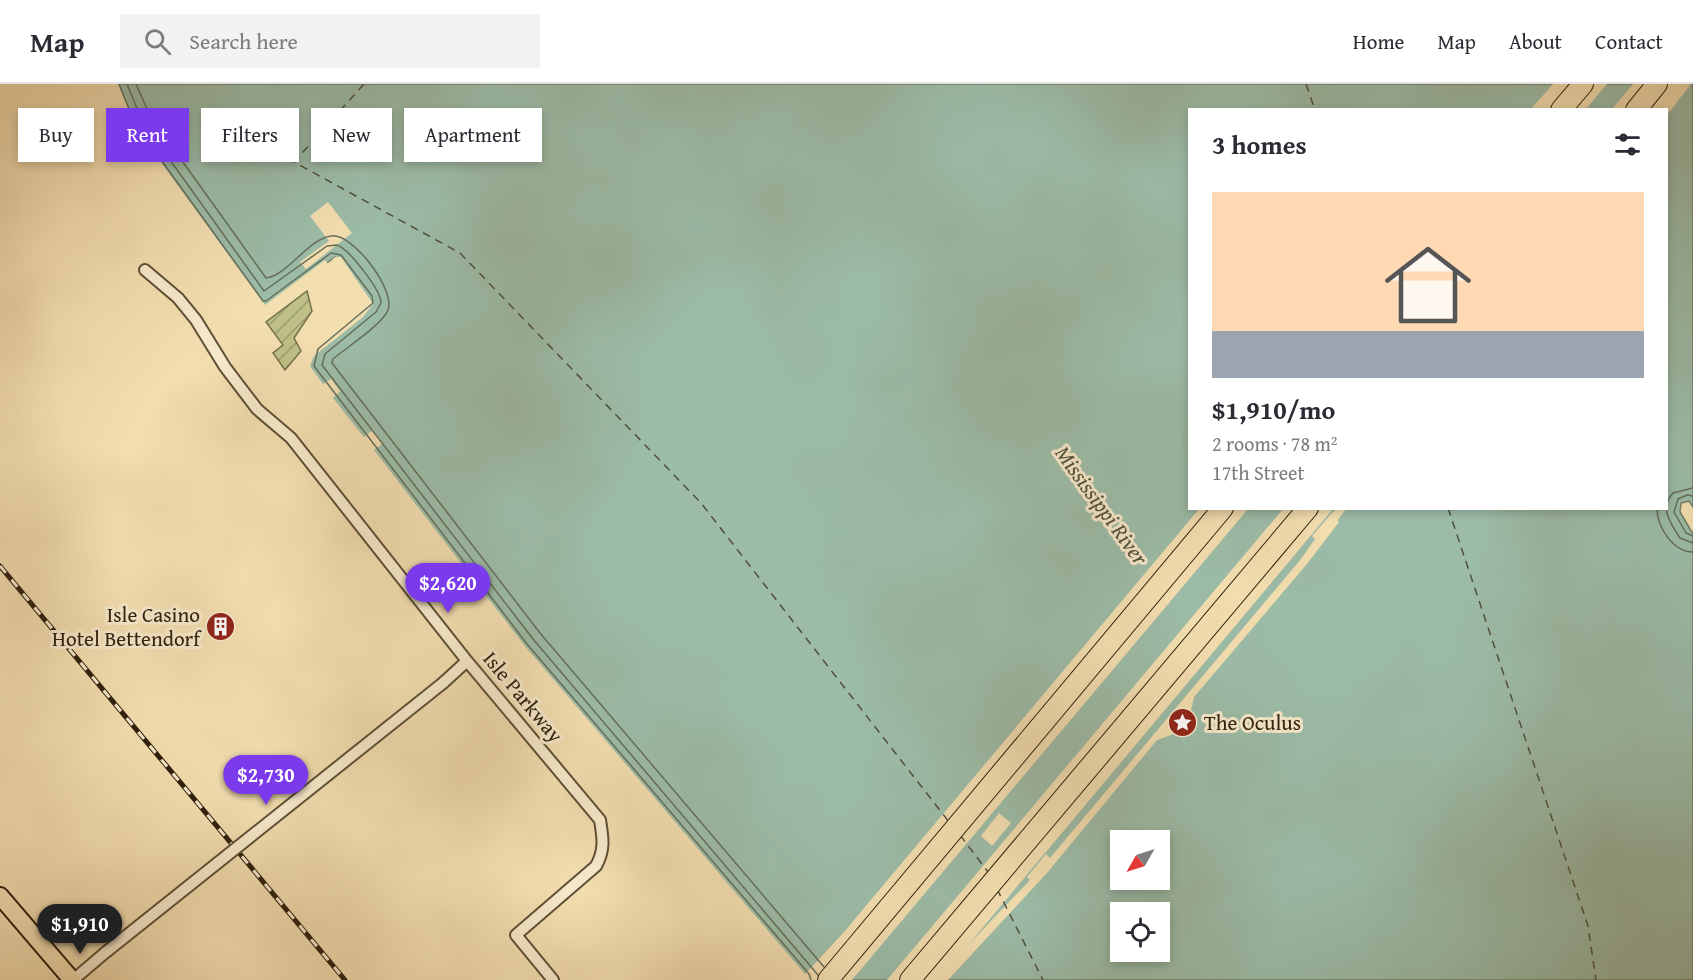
<!DOCTYPE html>
<html lang="en">
<head>
<meta charset="utf-8">
<style>
  :root { --surface:#fff; --page:#f2f2f3; --text:#2b2b33; --muted:#7c7c81; --line:#e1e1e2; --accent:#7c3aed }
  body { margin:0; font-family:"Gentium Book Plus",serif; background:var(--page); color:var(--text); height:100vh; display:flex; flex-direction:column; font-size:22px; white-space:nowrap }
  * { box-sizing:border-box; margin:0 }
  p { font-size:20px; color:var(--muted) }
  .icon { flex:none; width:33px; height:33px; fill:none; stroke:currentColor; stroke-width:2; stroke-linecap:round; stroke-linejoin:round }
  .map { position:relative; flex:1; overflow:hidden }
  .drawer { position:absolute; left:1188px; top:24px; width:480px; height:402px; display:flex; flex-direction:column; background:var(--surface); border-radius:0px; box-shadow:0 3px 9px #0003 }
  .drawer>* { flex:none }
  .guide { position:absolute; left:18px; top:24px; width:570px; height:54px; display:flex; gap:12px }
  .needle { width:39px; rotate:231deg }
  .controls { position:absolute; left:1110px; top:746px; display:grid; gap:12px }
  .controls a { display:grid; place-items:center; width:60px; height:60px; border-radius:0px; background:var(--surface); box-shadow:0 3px 9px #0003; font-size:30px }
  .price { position:absolute; translate:-50% -51px; padding:0 14px; border-radius:21px; background:var(--accent); color:#fff; font-size:20px; line-height:39px; filter:drop-shadow(0 2px 3px #0008) }
  .price::after { content:''; position:absolute; left:50%; top:36px; width:18px; height:14px; margin-left:-9px; background:inherit; clip-path:polygon(0 0,100% 0,50% 100%) }
  .price.on { background:#222; color:#fff }
  ul { padding:0; list-style:none }
  li { display:grid; align-content:center; gap:12px; height:318px; padding:0 24px }
  li span { display:grid; place-items:center; height:186px; border-radius:0px; color:#555 }
  li>.icon { margin-inline-start:auto }
  span .icon { width:108px; height:108px; fill:#fffc; stroke-width:1 }
  li b { font-size:26px }
  h2 { display:flex; justify-content:space-between; align-items:center; height:72px; padding:0 24px; font-size:26px }
  .tag { padding:0 21px; border-radius:0px; background:var(--surface); box-shadow:0 3px 9px #0003; font-size:21px; line-height:54px }
  .tag.on { background:var(--accent); color:#fff }
  header { display:flex; align-items:center; gap:36px; box-sizing:border-box; height:84px; padding:0 30px; background:var(--surface); border-bottom:2px solid var(--line) }
  header strong { font-size:28px }
  nav { display:flex; gap:33px; margin-inline-start:auto; font-size:21px }
  .search { width:420px; height:54px; background:var(--page); display:flex; align-items:center; gap:15px; box-sizing:border-box; padding:0 21px; border-radius:0px; color:var(--muted); font-size:22px }
  .map>svg:first-child { display:block }
  .garden { fill:url(#garden-furrows); stroke:#76704a; stroke-width:1.5 }
  .water { fill:#9cbca8; stroke:#707e6a; stroke-width:1.5; fill-rule:evenodd }
  .pier { fill:#f3deb0 }
  .lines { fill:none; stroke-linecap:round; stroke-linejoin:round }
  .shore { stroke:#656e5a; stroke-width:1.5 }
  .ferry { stroke:#4f4f3c; stroke-width:1.5; stroke-dasharray:8 6; stroke-linecap:butt }
  .minor-casing { stroke:#5f5036; stroke-width:14 }
  .primary-casing { stroke:#2e200d; stroke-width:20 }
  .motorway-casing { stroke:#2e200d; stroke-width:22 }
  .minor { stroke:#f7eacc; stroke-width:10 }
  .primary { stroke:#f3deb0; stroke-width:16 }
  .motorway { stroke:#f3deb0; stroke-width:20 }
  .rail-casing { stroke:#2e200d; stroke-width:5 }
  .rail { stroke:#f7eacc; stroke-width:3; stroke-dasharray:9; stroke-linecap:butt }
  .minor-bridge-casing { stroke:#5f5036; stroke-width:14; stroke-linecap:butt }
  .minor-bridge { stroke:#f7eacc; stroke-width:10 }
  .labels { text-anchor:middle; stroke-width:6; stroke-linejoin:round; paint-order:stroke }
  .poi-label { font-size:21px; fill:#2e200d; stroke:#f7eacc; text-anchor:end }
  .street-label { font-size:21px; fill:#2e200d; stroke:#f7eacc }
  .water-label { font-size:22px; font-style:italic; fill:#4f4f3c; stroke:#f7eacc }
</style>
</head>
<body>
<header>
<strong>Map</strong>
<div class="search"><svg class="icon" aria-label="search" viewBox="0 0 24 24"><circle cx="10" cy="10" r="6"/><path d="M15 15l6 6"/></svg>Search here</div>
<nav><a>Home</a><a>Map</a><a>About</a><a>Contact</a></nav>
</header>
<div class="map">
<svg width="1693" height="896" viewBox="0 0 1693 896">
  <defs>
    <pattern id="garden-furrows" width="10" height="10" patternUnits="userSpaceOnUse" patternTransform="scale(1.5)"><rect width="10" height="10" fill="#bec088"/><path d="M-1 1l2-2M0 10L10 0M9 11l2-2" fill="none" stroke="#9b9c6e"/></pattern>
  </defs>
  <rect width="100%" height="100%" fill="#f3deb0"/>
  <filter id="stains"><feTurbulence type="fractalNoise" baseFrequency=".00333" numOctaves="4"/><feColorMatrix values="0 0 0 0 .2 0 0 0 0 .09 0 0 0 0 .02 0 0 0 .5 -.17"/></filter>
  <radialGradient id="worn" r=".72"><stop offset=".6" stop-color="#630" stop-opacity="0"/><stop offset="1" stop-color="#630" stop-opacity=".3"/></radialGradient>
  <path class="garden" d="M307,207L312,227L294,254L301,267L285,286L273,269L283,261L266,238Z"/>
  <path class="water" d="M112,0H1693V423L1689,417L1681,419L1680,428L1693,450V896H807L522,563L307,283L312,262L368,217L335,173L262,227L130,43ZM1190,26H1666V424H1190ZM1120,756H1160V795H1120ZM1120,828H1160V867H1120Z"/>
  <path class="pier" d="M109,0H118L136,44L265,221L325,176L329,181L264,230H261L127,45Z
    M1553,0H1607L1585,26L1531,25Z
    M1633,0H1691L1667,31L1666,26L1612,25Z
    M328,118L352,149L306,185L300,178L329,157L310,132Z
    M335,173H341L373,220L363,233L314,272L310,282L323,300L331,295L340,307L333,314L364,353L373,346L383,359L374,366L525,562L805,890L844,848L1199,425H1248L852,896H803L520,565L304,285L310,261L364,216L332,176Z
    M1283,425H1333L969,860L1030,796L1027,793L1046,770L1050,774L1301,475L1315,455L1312,452L1331,430L1337,425H1346L1338,436L1339,438L1307,480L1194,613L1190,631L1185,639L1171,651L1157,656L1047,789L948,896H887Z
    M999,729L1011,739L992,762L981,752Z"/>
  <g class="lines">
    <path class="shore" d="M119,0L135,40L263,217H266L331,169L341,171L372,212L373,219L318,265L314,282L527,560L809,890L811,896
      M127,0L142,37L264,207L327,162L337,161C349,165 381,206 381,219L376,228L325,270L322,281L533,555L818,891
      M136,0L150,32L266,194C287,192 308,155 331,152C352,148 396,206 388,226C382,241 347,263 333,275L332,279L540,549L824,883
      M1693,404L1673,409C1659,424 1671,440 1680,454L1693,459
      M1693,412L1687,411L1678,415L1674,428L1686,449L1693,452
      M1657,424C1657,443 1673,468 1693,468"/>
    <path class="ferry" d="M364,0L294,78L460,169L701,419L949,738
      M1306,0L1315,26
      M1448,424L1588,842L1596,896
      M960,751L988,788
      M997,805L1043,896"/>
    <defs>
      <path id="minor" d="M145,186L178,214L196,236L225,283L257,325L291,354L467,577L600,736C603,754 605,766 596,782L516,851L553,896
        M443,599L467,577
        M73,896L106,868"/>
      <path id="primary" d="M0,812L72,896"/>
      <path id="motorway" d="M1561,26L1583,0
        M1636,26L1657,0
        M828,896L1223,424
        M910,896L1308,424"/>
    </defs>
    <use href="#minor" class="minor-casing"/>
    <use href="#primary" class="primary-casing"/>
    <use href="#motorway" class="motorway-casing"/>
    <use href="#minor" class="minor"/>
    <use href="#primary" class="primary"/>
    <use href="#motorway" class="motorway"/>
    <defs>
      <path id="rail" d="M0,482L345,896"/>
    </defs>
    <use href="#rail" class="rail-casing"/>
    <use href="#rail" class="rail"/>
    <defs>
      <path id="minor-bridge" d="M106,868L443,599"/>
    </defs>
    <use href="#minor-bridge" class="minor-bridge-casing"/>
    <use href="#minor-bridge" class="minor-bridge"/>
  </g>
  <defs>
    <symbol id="building-disc" viewBox="-11 -11 22 22"><circle r="9.5" fill="#8f2418" stroke="#f7eacc"/><path d="M-4-6H4V6H1V3H-1V6H-4ZM-2.5-4.3h1.7v1.8h-1.7ZM.8-4.3h1.7v1.8H.8ZM-2.5-1h1.7V.8h-1.7ZM.8-1h1.7V.8H.8Z" fill="#fff"/></symbol>
    <symbol id="sight-disc" viewBox="-11 -11 22 22"><circle r="9.5" fill="#8f2418" stroke="#f7eacc"/><path d="M0-6L1.8-2.2L6-1.7L2.9 1.2L3.7 5.4L0 3.3L-3.7 5.4L-2.9 1.2L-6-1.7L-1.8-2.2Z" fill="#fff"/></symbol>
  </defs>
  <g fill-rule="evenodd">
    <use href="#building-disc" x="204" y="526" width="33" height="33"/>
    <use href="#sight-disc" x="1166" y="622" width="33" height="33"/>
  </g>
  <g class="labels">
    <g class="poi-label">
      <text x="200" y="538">Isle Casino<tspan x="200" dy="24">Hotel Bettendorf</tspan></text>
      <text x="1204" y="646" text-anchor="start">The Oculus</text>
    </g>
    <g class="street-label">
      <text transform="translate(523 613) rotate(50)" y="7">Isle Parkway</text>
    </g>
    <g class="water-label">
      <text transform="translate(1102 421) rotate(54)" y="8">Mississippi River</text>
    </g>
  </g>
  <rect width="100%" height="100%" filter="url(#stains)"/>
  <rect width="100%" height="100%" fill="url(#worn)"/>
</svg>
<div class="controls">
<a><svg class="needle" viewBox="-14 -14 28 28"><path d="M0-13l5 13h-10z" fill="#e53935"/><path d="M0 13l5-13h-10z" fill="#7c7c81"/></svg></a>
<a><svg class="icon" aria-label="locate" viewBox="0 0 24 24"><circle cx="12" cy="12" r="6"/><path d="M12 2v4M12 18v4M2 12h4M18 12h4"/></svg></a>
</div>
<b class="price" style="left:448px;top:530px">$2,620</b>
<b class="price" style="left:266px;top:722px">$2,730</b>
<b class="price on" style="left:80px;top:871px">$1,910</b>
<div class="guide">
<a class="tag">Buy</a>
<a class="tag on">Rent</a>
<a class="tag">Filters</a>
<a class="tag">New</a>
<a class="tag">Apartment</a>
</div>
<section class="drawer">
<h2>3 homes<svg class="icon" aria-label="filters" viewBox="0 0 24 24"><path d="M4 7h16M4 17h16"/><circle cx="9" cy="7" r="2"/><circle cx="15" cy="17" r="2"/></svg></h2>
<ul>
<li><span style="background:linear-gradient(#ffd9b3 75%,#9aa5b1 0)"><svg class="icon" aria-label="home" viewBox="0 0 24 24"><path d="M3 11l9-7 9 7M6 9v11h12V9"/></svg></span><div><b>$1,910/mo</b><p>2 rooms · 78 m²</p><p>17th Street</p></div></li>
</ul>
</section>
</div>
</body>
</html>
